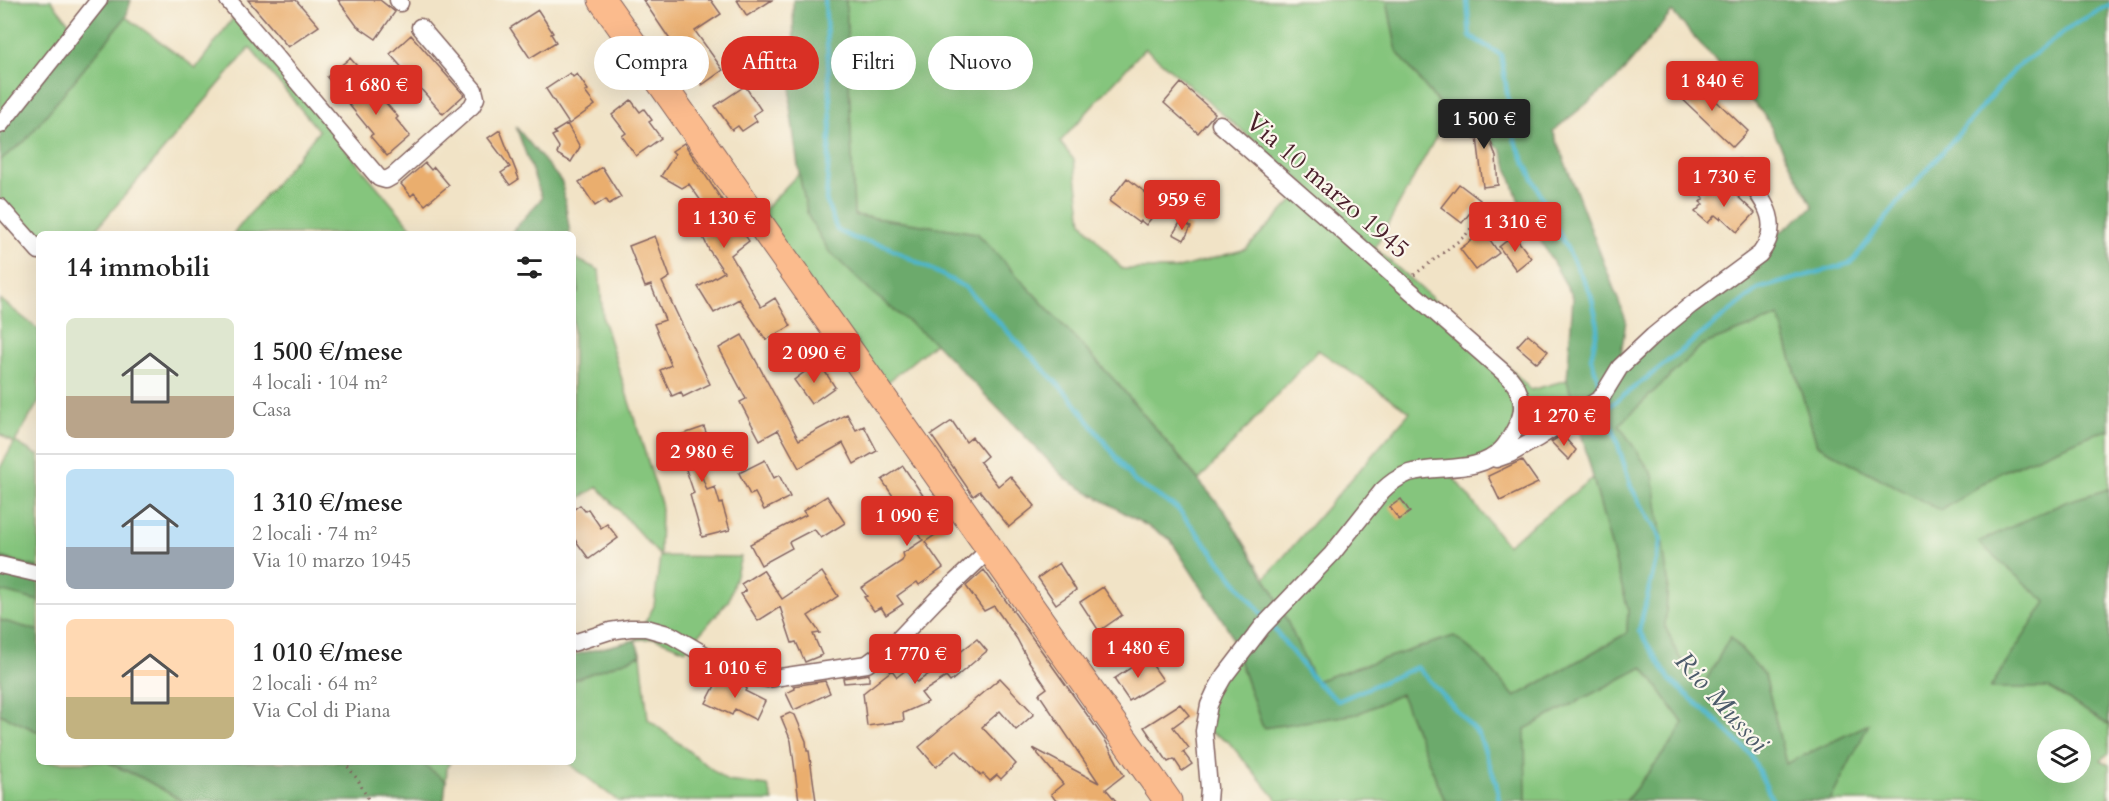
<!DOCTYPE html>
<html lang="it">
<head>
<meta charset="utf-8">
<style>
  :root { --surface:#fff; --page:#f6f6f6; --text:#222; --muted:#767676; --line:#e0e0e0; --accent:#d93025 }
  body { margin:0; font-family:Cardo,serif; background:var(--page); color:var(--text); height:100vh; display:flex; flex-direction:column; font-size:22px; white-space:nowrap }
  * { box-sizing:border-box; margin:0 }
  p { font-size:20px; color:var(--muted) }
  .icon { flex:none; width:33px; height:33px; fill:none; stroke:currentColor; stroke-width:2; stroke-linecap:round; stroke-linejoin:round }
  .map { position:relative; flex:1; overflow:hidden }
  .side { position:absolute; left:36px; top:231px; width:540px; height:534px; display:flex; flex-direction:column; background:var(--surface); border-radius:9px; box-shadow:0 6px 24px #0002 }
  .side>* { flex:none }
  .top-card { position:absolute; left:594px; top:36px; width:570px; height:54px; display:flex; gap:12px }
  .tools { position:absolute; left:2037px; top:729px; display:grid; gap:12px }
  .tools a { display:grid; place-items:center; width:54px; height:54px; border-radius:50%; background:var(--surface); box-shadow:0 6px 24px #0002; font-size:30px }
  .price { position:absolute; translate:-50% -51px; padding:0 14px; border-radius:6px; background:var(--accent); color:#fff; font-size:20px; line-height:39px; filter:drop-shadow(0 2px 3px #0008) }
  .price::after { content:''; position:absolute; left:50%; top:36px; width:18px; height:14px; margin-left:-9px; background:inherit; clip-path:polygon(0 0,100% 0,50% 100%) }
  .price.active { background:#222; color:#fff }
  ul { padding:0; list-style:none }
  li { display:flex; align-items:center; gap:18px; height:150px; padding:0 30px }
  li+li { border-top:2px solid var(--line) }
  li span { display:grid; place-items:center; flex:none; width:168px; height:120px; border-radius:9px; color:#555 }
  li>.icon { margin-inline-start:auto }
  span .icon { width:72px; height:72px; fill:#fffc; stroke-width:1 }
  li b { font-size:26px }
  h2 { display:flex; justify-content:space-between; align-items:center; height:72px; padding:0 30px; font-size:26px }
  .pill { padding:0 21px; border-radius:27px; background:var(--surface); box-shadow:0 6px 24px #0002; font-size:21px; line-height:54px }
  .pill.active { background:var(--accent); color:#fff }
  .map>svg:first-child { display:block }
  .green { fill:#85c57d; stroke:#687254; stroke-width:1.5; fill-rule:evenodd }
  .forest { fill:#6caa6c; stroke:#5b644c; stroke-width:1.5; fill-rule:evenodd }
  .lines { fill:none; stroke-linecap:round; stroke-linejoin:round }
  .stream { stroke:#4eb6cc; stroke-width:4.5 }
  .building { fill:#eaae6e }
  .street-casing { stroke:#846461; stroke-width:19 }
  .primary-casing { stroke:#846461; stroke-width:29 }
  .path { stroke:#846461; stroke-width:3; stroke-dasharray:1.5 4.5; stroke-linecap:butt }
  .street { stroke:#fff; stroke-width:16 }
  .primary { stroke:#fbbb8d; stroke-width:27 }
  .labels { text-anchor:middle; stroke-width:4.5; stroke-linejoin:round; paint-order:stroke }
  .street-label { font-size:26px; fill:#4a1f2b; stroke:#fbf7ec }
  .water-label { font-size:27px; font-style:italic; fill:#4c5b6b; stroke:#fbf7ec }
</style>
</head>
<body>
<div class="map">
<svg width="2109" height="801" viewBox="0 0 2109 801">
  <rect width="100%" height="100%" fill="#fbf7ec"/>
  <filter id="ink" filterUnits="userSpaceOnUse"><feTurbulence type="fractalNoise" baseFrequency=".0167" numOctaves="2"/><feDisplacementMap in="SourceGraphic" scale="12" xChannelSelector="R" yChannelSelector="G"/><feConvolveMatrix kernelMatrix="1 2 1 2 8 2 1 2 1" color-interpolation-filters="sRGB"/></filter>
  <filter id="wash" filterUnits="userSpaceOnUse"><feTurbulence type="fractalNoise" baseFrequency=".008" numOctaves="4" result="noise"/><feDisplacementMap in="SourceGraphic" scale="24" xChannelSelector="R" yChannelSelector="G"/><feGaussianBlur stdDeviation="1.35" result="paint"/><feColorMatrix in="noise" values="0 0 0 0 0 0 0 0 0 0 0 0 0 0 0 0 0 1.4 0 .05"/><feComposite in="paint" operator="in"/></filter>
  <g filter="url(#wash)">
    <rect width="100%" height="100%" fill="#f1e3c6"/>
    <path class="green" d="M0,0H51L70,24L0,119Z
      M846,0H1387L1397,52L1448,115L1375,248L1499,357L1531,390L1567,380L1577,417L1450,473L1507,545L1593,478L1628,609L1627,633L1515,697L1480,657L1454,636L1315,681L1274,593L1265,578L1410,412L1318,350L1199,480L1118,384L977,233L854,215ZM1145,48L1307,186L1246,249L1175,269H1122L1082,222L1074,160L1060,142Z
      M126,17L196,68L234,17L417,234H233L319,131L250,48L92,234H39V244L0,208V160L25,141Z
      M799,173L808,216L869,290L935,343L883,386L760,214Z
      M574,258L599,270L603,319L661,503L660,556L741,557L729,600L686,650L655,638L635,640L654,606L660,556L598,487L573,502V298L579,291Z
      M0,299L39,330V401L15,442L39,456V568L0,557V468L14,443L0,434Z
      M1779,316L1817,445L1941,510L2001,472L2093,434L2109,430V489L2068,501L2046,602L2049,688L2109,725V753L2100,760L2109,765V801H1830L1868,725L1786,765L1765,675L1730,637L1704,684L1679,657L1665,626L1668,581L1661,539L1619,425L1702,345ZM2048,740H2080V772H2048Z
      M0,591L39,601V631L0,620Z
      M1235,648L1263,728L1357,714L1401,694L1445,801H1278L1227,740L1200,728L1209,691Z
      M641,655L648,719L727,781L768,786L773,801H618L567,762H573V680Z
      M1643,667L1683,723L1673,741L1626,801H1526L1524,729Z
      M0,714L39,732V762H107L144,779L183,801H0Z
      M420,762H450L447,768L446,781Z"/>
    <path class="forest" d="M91,0H131L126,17L25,141L0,160V119Z
      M793,0H846L854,215L977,233L1118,384L1226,513L1274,593L1315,681L1454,636L1480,657L1515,697L1627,633L1628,609L1567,380L1573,297L1520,205L1501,149L1448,115L1397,52L1387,0H2109V430L2093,434L2001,472L1941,511L1817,445L1779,316L1702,345L1619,425L1653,475L1668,581L1665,626L1679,657L1704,684L1730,637L1765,675L1786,764L1869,724L1830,801H1626L1673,741L1683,723L1643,667L1525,729L1526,801H1445L1401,694L1357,714L1263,728L1229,630L1170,539L1067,480L935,343L869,290L828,250L808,216L799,173L790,107L794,51ZM1672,12L1765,116L1813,207L1621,355L1626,320L1553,131L1616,80Z
      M516,127L562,182L570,234H510L542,198Z
      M573,253L579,291L573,298Z
      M2109,489V725L2049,688H1990L2046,602L1978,542L2068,501Z
      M0,557L39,568V601L0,591Z
      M0,620L39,631V732L0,714Z
      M635,640L641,655L573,680V655Z
      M107,762H420L446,781L444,801H183L144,779Z"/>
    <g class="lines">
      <path class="stream" d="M825,0L831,121L826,200L837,230L853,238L886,246L965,287L1071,398L1135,482L1177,508L1265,618
        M1467,0L1470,36L1501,55L1515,141L1551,217L1591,295L1598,326L1591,358L1601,388
        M1604,399L1631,487L1661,539L1639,631L1670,680L1720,724L1751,755L1773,801
        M1607,408L1657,370L1758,289L1851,263L1898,203L2016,68L2075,24L2109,5
        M1271,625L1315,681L1338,701L1417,667L1479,735L1496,782L1499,801"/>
    </g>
    <g id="blocks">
      <path class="building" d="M248,0H296L319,26L288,47Z
        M338,0H380L395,12L376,39L357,26Z
        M643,0H711L721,14L695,31L723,70L702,85L690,68L692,66L675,42L673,44Z
        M737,0H772L747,16Z
        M538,10L553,33L551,34L556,42L530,58L510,28Z
        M411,35L464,95L443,114L390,54Z
        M738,49L746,60L734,69L726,58Z
        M350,58L357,66L339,92L327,77Z
        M570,73L573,77L577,74L588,90L585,92L595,105L569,124L546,89Z
        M363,77L398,117L396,119L410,136L387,156L370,136L373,134L342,96Z
        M1691,77L1748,131L1733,147L1676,93Z
        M1181,83L1215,113L1198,133L1164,103Z
        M745,86L761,110L753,115L757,121L742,131L738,126L732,130L715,106Z
        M631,100L640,112L644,109L652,120L649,122L661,138L636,156L622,136L626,133L612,115Z
        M1475,109L1490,139L1496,157L1498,185L1483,187L1477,137L1474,139L1463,120L1473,115L1472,110Z
        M567,124L580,147L571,162L557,154L559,147L552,136L556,134L554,132Z
        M500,130L519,179L510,185L501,173L510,167L488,138Z
        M684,143L749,241L731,255L761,307L775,298L791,326L766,340L739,299L714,313L698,287L724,272L709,250L703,237L721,229L689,184L682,188L661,176L675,154L672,151Z
        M425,163L431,170L434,167L449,185L425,205L414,193L411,196L401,184Z
        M602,167L621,197L609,204L606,199L595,206L579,182Z
        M1127,178L1156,201L1149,207L1156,212L1146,225L1141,221L1139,223L1109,201Z
        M1459,184L1480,200L1462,223L1441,207Z
        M1709,185L1713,188L1715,185L1728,196L1732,191L1755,213L1737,232L1721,217L1720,219L1715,215L1708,223L1695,212L1703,204L1700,202L1704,198L1700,195Z
        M1181,221L1191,227L1184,240L1173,234Z
        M1484,231L1499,253L1476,270L1460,249Z
        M655,236L670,277L662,282L710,384L683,397L681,392L672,396L660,370L671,365L654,324L665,320L651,285L645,287L629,246Z
        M1516,238L1531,258L1516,270L1499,247L1509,239L1511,242Z
        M1528,334L1548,351L1537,363L1517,346Z
        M742,335L799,440L847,414L856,430L864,426L877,451L854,464L843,443L799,468L778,430L760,440L740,402L746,399L719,348Z
        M814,365L817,370L822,367L835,387L811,404L794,380Z
        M952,421L966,442L972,437L987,456L980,462L998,486L1010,476L1035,506L1009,527L980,491L973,496L931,435Z
        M704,427L714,455L696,461L707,490L715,487L720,504L722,503L730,530L702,537L690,495L694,493L675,437Z
        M1562,435L1576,450L1569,460L1551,442Z
        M765,460L774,478L779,475L790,497L764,510L755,493L750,495L739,473Z
        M1522,460L1538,483L1500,501L1488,476Z
        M903,466L945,528L925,542L943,568L919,585L917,582L897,596L903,604L886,615L881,607L874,611L864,597L867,596L861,588L902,561L904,557L903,553L923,540L882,480Z
        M827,496L845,523L821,538L814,529L789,542L792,548L761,565L750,544L806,515L803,511Z
        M1401,499L1410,512L1399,520L1390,507Z
        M580,505L585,511L588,509L601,528L607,524L618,538L589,559L573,537V510Z
        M1059,563L1076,590L1056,604L1038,578Z
        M763,570L782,599L822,572L838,596L808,616L820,633L813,634L822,655L805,662L796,642L792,643L780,607L758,621L741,594L746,591L741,584Z
        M984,570L1105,740L1124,775L1106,789L1116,801H1056L1051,794L1063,784L1033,748L1099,783L1039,694L1047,688L1028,660L1017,639L994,606L984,611L966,586Z
        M1103,587L1122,615L1099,631L1080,602Z
        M977,639L987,651L950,682L946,677L921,693L928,702L903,713L904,721L867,726L863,693L892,670L897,677L906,670L917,682L938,668L929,659L948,641L959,653Z
        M1147,657L1163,680L1129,701L1114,679Z
        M869,674V681L844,683L843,678Z
        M720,676L733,683L747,688L745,691L765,701L756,720L735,709L732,715L706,703Z
        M1000,678L1034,714L1016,730L1000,711L982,727L1016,764L1001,779L997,775L990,781L983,774L981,776L956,750L936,767L919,747Z
        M825,681L830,693L794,710L786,693L795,689L793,686Z
        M1180,704L1189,715L1173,727L1189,748L1183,752L1192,764L1182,771L1174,759L1168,762L1144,727Z
        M790,713L795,715L806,741L807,751H809L816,801H799L791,741L781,717Z"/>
    </g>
  </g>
  <g filter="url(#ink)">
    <use href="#blocks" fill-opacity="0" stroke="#846461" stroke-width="1.5"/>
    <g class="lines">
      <defs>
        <path id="street" d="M228,0L379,178L386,180L393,176L472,106L476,98L474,90L420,27
          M398,0L400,3
          M0,125L99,0
          M0,207L39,251
          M1496,459L1510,454L1538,438L1601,398L1620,367L1653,336L1691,305L1760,254C1786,220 1759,196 1739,168
          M0,565L39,574
          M573,643L610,631L630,628H646L671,635L738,674L767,679L867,664L893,645L936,600L990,549
          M1208,801L1209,788L1204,731L1209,705L1215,692L1223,678L1262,627L1332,554L1382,491C1390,483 1399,477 1409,473C1439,464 1478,475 1502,449C1508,442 1513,433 1517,425C1526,409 1522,392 1510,378L1220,124"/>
        <path id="primary" d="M602,0L1168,801"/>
      </defs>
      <use href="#street" class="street-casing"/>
      <use href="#primary" class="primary-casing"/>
      <path class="path" d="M1414,275L1465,236L1478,219
        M344,762L358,780L369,801"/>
      <use href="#street" class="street"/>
      <use href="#primary" class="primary"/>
    </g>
  </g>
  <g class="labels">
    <g class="street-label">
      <text transform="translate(1328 185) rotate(41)" y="9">Via 10 marzo 1945</text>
    </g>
    <g class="water-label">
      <text transform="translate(1722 702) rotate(48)" y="9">Rio Mussoi</text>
    </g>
  </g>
</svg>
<div class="tools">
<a><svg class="icon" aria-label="layers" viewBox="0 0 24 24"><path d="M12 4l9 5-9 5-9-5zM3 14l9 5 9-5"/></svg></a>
</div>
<b class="price" style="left:1712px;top:112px">1 840 €</b>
<b class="price" style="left:376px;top:116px">1 680 €</b>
<b class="price active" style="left:1484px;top:150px">1 500 €</b>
<b class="price" style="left:1724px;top:208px">1 730 €</b>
<b class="price" style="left:1182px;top:231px">959 €</b>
<b class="price" style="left:724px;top:249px">1 130 €</b>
<b class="price" style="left:1515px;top:253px">1 310 €</b>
<b class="price" style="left:814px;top:384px">2 090 €</b>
<b class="price" style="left:1564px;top:447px">1 270 €</b>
<b class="price" style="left:702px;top:483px">2 980 €</b>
<b class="price" style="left:907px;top:547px">1 090 €</b>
<b class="price" style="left:1138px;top:679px">1 480 €</b>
<b class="price" style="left:915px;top:685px">1 770 €</b>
<b class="price" style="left:735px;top:699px">1 010 €</b>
<div class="top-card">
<a class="pill">Compra</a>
<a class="pill active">Affitta</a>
<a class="pill">Filtri</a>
<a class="pill">Nuovo</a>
</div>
<section class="side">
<h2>14 immobili<svg class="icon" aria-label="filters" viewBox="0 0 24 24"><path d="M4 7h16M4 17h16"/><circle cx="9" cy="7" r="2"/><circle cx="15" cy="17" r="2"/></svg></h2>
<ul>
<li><span style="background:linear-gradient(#dfe7d0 65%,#b9a48a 0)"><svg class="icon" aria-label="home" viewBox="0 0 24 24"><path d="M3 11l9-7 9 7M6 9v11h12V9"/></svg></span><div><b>1 500 €/mese</b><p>4 locali · 104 m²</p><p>Casa</p></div></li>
<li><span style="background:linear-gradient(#bfe0f5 65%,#9aa5b1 0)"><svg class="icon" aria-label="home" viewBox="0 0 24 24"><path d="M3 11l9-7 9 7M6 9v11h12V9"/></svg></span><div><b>1 310 €/mese</b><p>2 locali · 74 m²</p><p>Via 10 marzo 1945</p></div></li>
<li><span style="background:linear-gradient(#ffd9b3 65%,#c2b280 0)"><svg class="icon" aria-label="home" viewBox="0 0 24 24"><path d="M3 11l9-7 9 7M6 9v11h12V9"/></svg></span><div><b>1 010 €/mese</b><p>2 locali · 64 m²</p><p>Via Col di Piana</p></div></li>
</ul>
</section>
</div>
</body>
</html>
